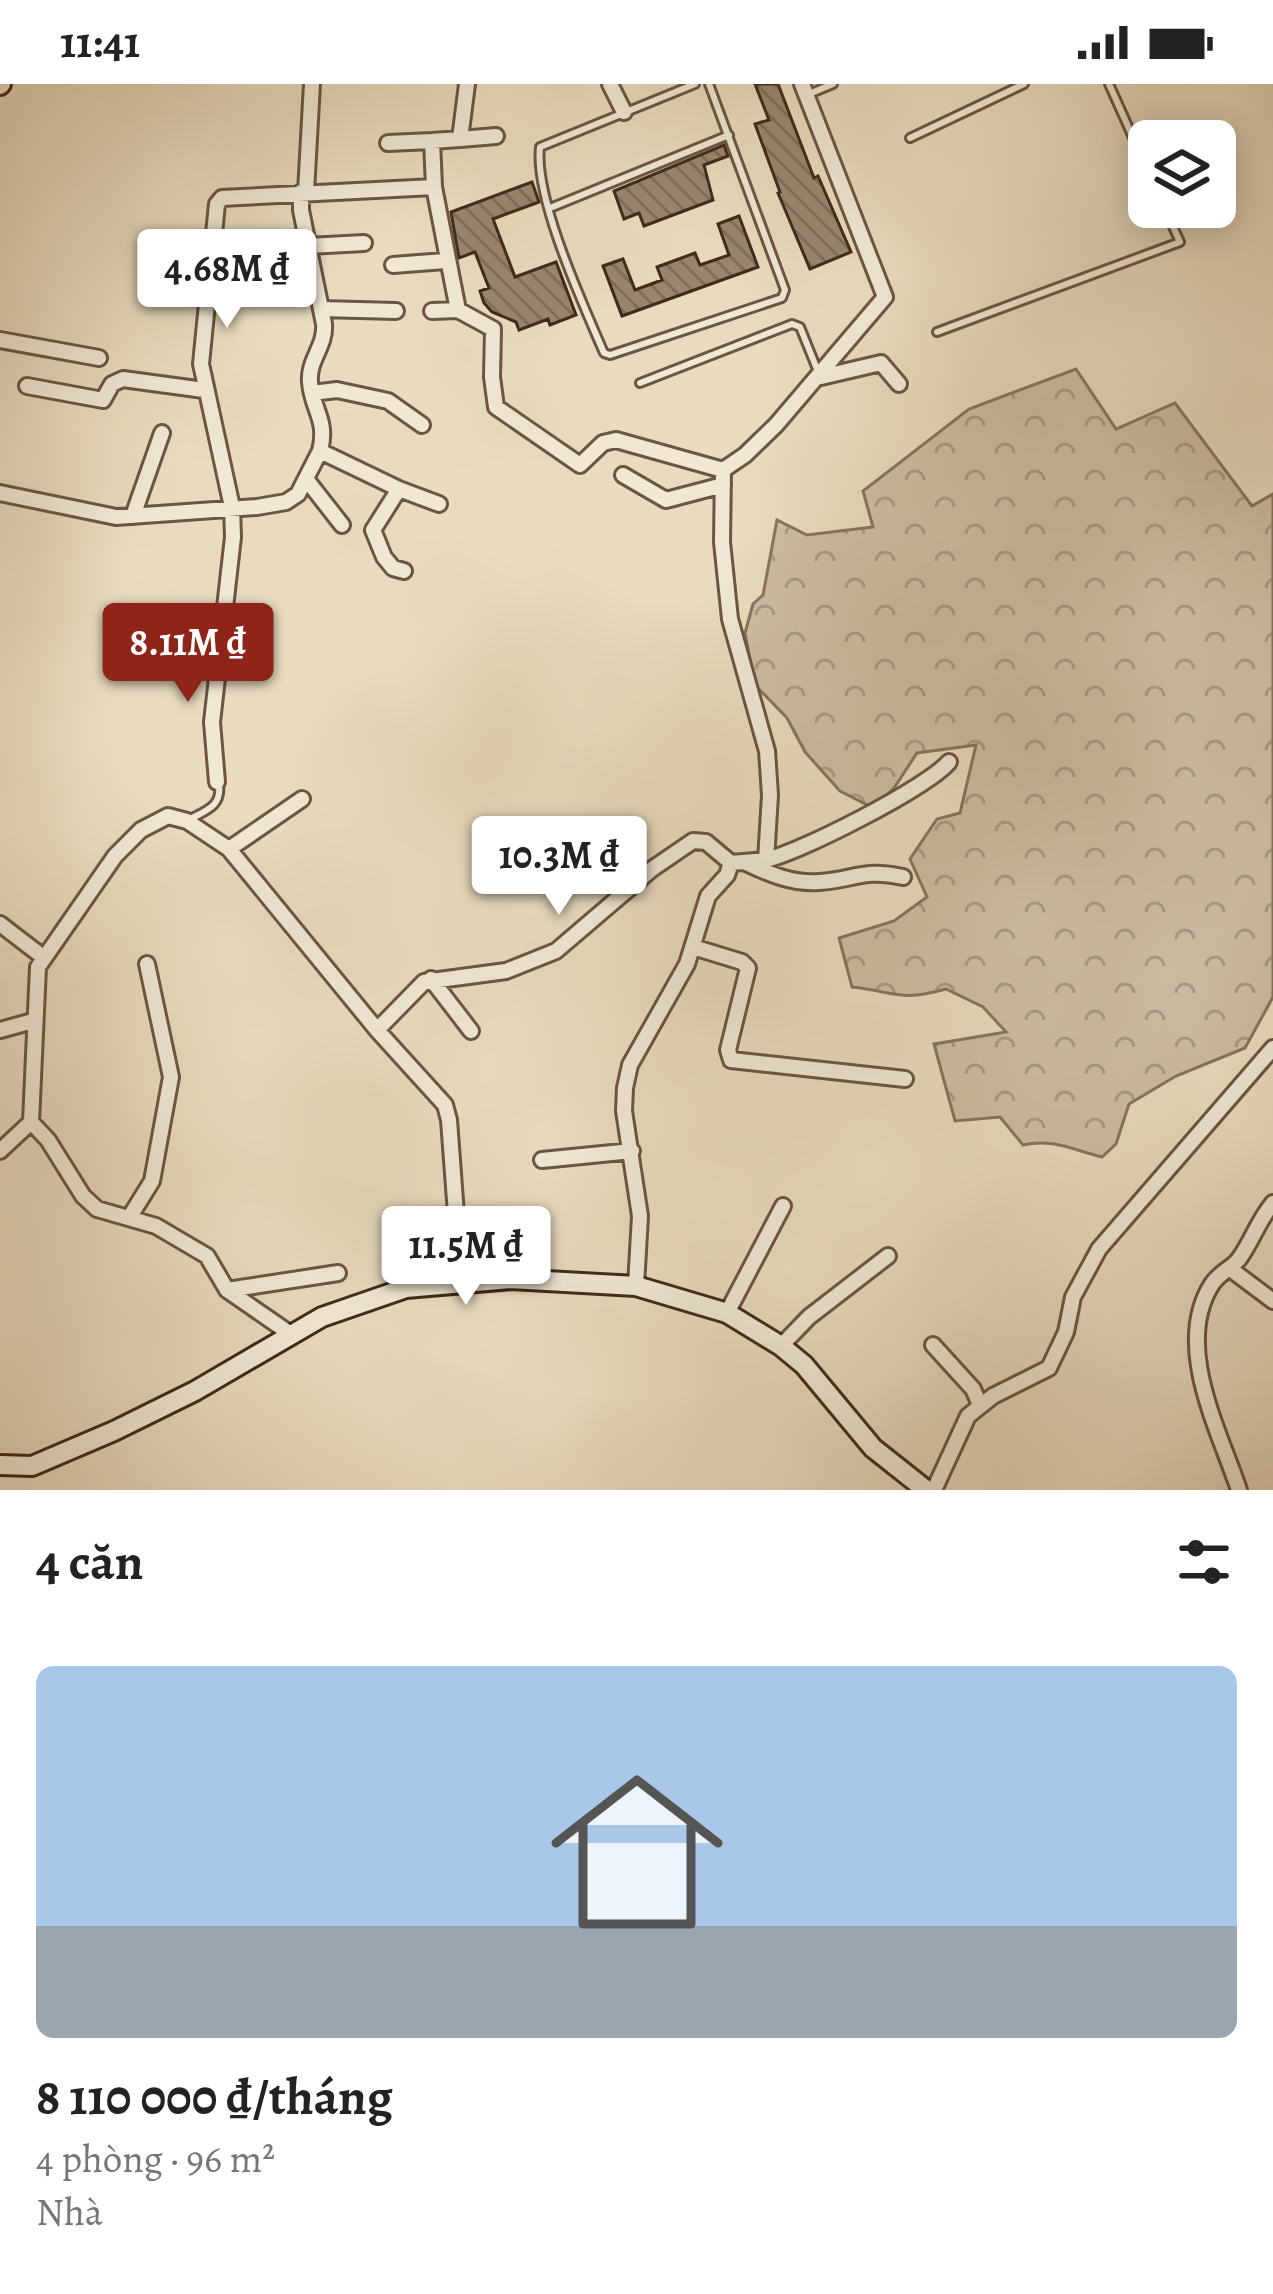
<!DOCTYPE html>
<html lang="vi">
<head>
<meta charset="utf-8">
<style>
  :root { --surface:#fff; --page:#f6f6f6; --text:#222; --muted:#767676; --accent:#8f2418 }
  body { margin:0; font-family:Alegreya,serif; background:var(--page); color:var(--text); height:100vh; display:flex; flex-direction:column; font-size:45px; white-space:nowrap }
  * { box-sizing:border-box; margin:0 }
  p { font-size:39px; color:var(--muted) }
  .icon { flex:none; width:66px; height:66px; fill:none; stroke:currentColor; stroke-width:2; stroke-linecap:round; stroke-linejoin:round }
  .map { position:relative; height:1406px; overflow:hidden }
  .drawer { display:flex; flex-direction:column; background:var(--surface); flex:1 }
  .drawer>* { flex:none }
  .controls { position:absolute; left:1128px; top:36px; display:grid; gap:24px }
  .controls a { display:grid; place-items:center; width:108px; height:108px; border-radius:18px; background:var(--surface); box-shadow:0 6px 30px #0003; font-size:60px }
  .price { position:absolute; translate:-50% -102px; padding:0 27px; border-radius:12px; background:#fff; color:#222; font-size:39px; line-height:78px; filter:drop-shadow(0 3px 6px #0008) }
  .price::after { content:''; position:absolute; left:50%; top:72px; width:36px; height:27px; margin-left:-18px; background:inherit; clip-path:polygon(0 0,100% 0,50% 100%) }
  .price.on { background:var(--accent); color:#fff }
  ul { padding:0; list-style:none }
  li { display:grid; align-content:center; gap:24px; height:636px; padding:0 36px }
  li span { display:grid; place-items:center; height:372px; border-radius:18px; color:#555 }
  li>.icon { margin-inline-start:auto }
  span .icon { width:216px; height:216px; fill:#fffc; stroke-width:1 }
  li b { font-size:51px }
  h2 { display:flex; justify-content:space-between; align-items:center; height:144px; padding:0 36px; font-size:51px }
  .status { display:flex; justify-content:space-between; align-items:center; height:84px; padding:0 60px; background:var(--surface); direction:ltr }
  .status svg { height:33px; fill:currentColor }
  .map>svg:first-child { display:block }
  .forest { fill:url(#forest-crowns); stroke:#86745e; stroke-width:3 }
  .building { fill:url(#building-back-hatch); stroke:#412a19; stroke-width:3 }
  .lines { fill:none; stroke-linecap:round; stroke-linejoin:round }
  .lane-casing { stroke:#6b5642; stroke-width:12 }
  .street-casing { stroke:#6b5642; stroke-width:20 }
  .secondary-casing { stroke:#412a19; stroke-width:24 }
  .lane { stroke:#f0e8d5; stroke-width:6 }
  .street { stroke:#f0e8d5; stroke-width:14 }
  .secondary { stroke:#f0e8d5; stroke-width:18 }
</style>
</head>
<body>
<div class="status"><b>11:41</b><svg viewBox="0 0 49 12"><path d="M0 12V9h3v3zM5 12V6h3v6zM10 12V3h3v9zM15 12V0h3v12zM26 1h20v11H26zM47 4h2v5h-2z"/></svg></div>
<div class="map">
<svg width="1273" height="1406" viewBox="0 0 1273 1406">
  <defs>
    <pattern id="forest-crowns" width="20" height="18" patternUnits="userSpaceOnUse" patternTransform="scale(3)"><rect width="20" height="18" fill="#ccbda3"/><path d="M2 6a3 3 0 1 1 6 0M12 15a3 3 0 1 1 6 0" fill="none" stroke="#a79a84"/></pattern>
    <pattern id="building-back-hatch" width="6" height="6" patternUnits="userSpaceOnUse" patternTransform="scale(3)"><rect width="6" height="6" fill="#98866f"/><path d="M-1 5l2 2M0 0l6 6M5-1l2 2" fill="none" stroke="#7e6e5a"/></pattern>
  </defs>
  <rect width="100%" height="100%" fill="#e8dbbf"/>
  <filter id="stains"><feTurbulence type="fractalNoise" baseFrequency=".00167" numOctaves="4"/><feColorMatrix values="0 0 0 0 .2 0 0 0 0 .09 0 0 0 0 .02 0 0 0 .5 -.17"/></filter>
  <radialGradient id="worn" r=".72"><stop offset=".6" stop-color="#630" stop-opacity="0"/><stop offset="1" stop-color="#630" stop-opacity=".3"/></radialGradient>
  <path class="forest" d="M1076,285L1116,345L1175,319L1252,422L1273,410V913L1245,964L1176,992L1129,1020L1116,1060L1102,1073C1073,1066 1052,1054 1023,1061L1000,1033L955,1037L934,960L1006,948L983,923L946,905C900,918 896,908 852,903L839,854L894,837L927,813L910,775L937,735L960,729L976,661L917,669L894,704L873,724L840,707L805,668L787,634L755,601L745,549L753,520L763,511L777,436L807,451L873,443L863,407L969,325Z"/>
  <path class="building" d="M755,0H778L814,94L818,92L851,168L810,185L778,109L780,108L755,40L769,36Z
    M724,61L728,72L704,81L713,116L644,142L639,129L624,135L614,107Z
    M532,98L539,118L493,135L515,193L556,178L576,231L550,241L548,235L519,246L516,238L492,228L484,219L480,207L489,204L475,168L459,174L451,128Z
    M739,132L758,183L622,232L603,182L623,175L635,206L662,196L657,183L695,169L700,181L729,171L718,140Z"/>
  <g class="lines">
    <defs>
      <path id="lane" d="M695,0L540,63C534,114 583,220 604,269L610,271L782,214L785,206L709,0
        M1109,0L1149,89
        M809,10L833,0
        M910,54L1024,0
        M550,124L729,51
        M937,248L1180,158L1164,123
        M640,299L792,240L800,243L819,290
        M187,737C203,727 222,724 219,701"/>
      <path id="street" d="M467,0L460,55L432,57L434,103L458,226L493,245L492,293L496,323L580,381L603,359L616,356L723,386
        M610,0L624,28
        M460,55L496,52
        M388,59L432,57
        M301,108V126L324,240C326,262 308,276 310,298C312,326 328,335 320,367
        M306,108L312,0
        M308,162L364,159
        M393,181L445,177
        M321,225L396,227
        M432,227L458,226
        M0,256L99,274
        M821,293L881,279L899,300
        M27,302L103,316L112,300L123,295L204,306
        M312,309L337,306L388,317L422,341
        M623,391L666,416L723,401
        M306,395L342,441
        M399,405L373,446L384,473L393,484L404,487
        M0,409L116,433L257,423L286,418L298,410L320,367L399,405L439,420
        M133,432L162,349
        M217,698L212,638L233,453L232,423L201,280L217,120L222,114L434,103
        M229,765L302,715
        M607,770L623,777L639,797
        M766,776C801,768 926,704 949,678
        M746,779C769,790 793,800 819,798C855,796 862,784 903,793
        M0,840L43,873
        M693,863L742,878L748,884L728,966L731,976L905,995
        M431,895L471,947
        M0,946L33,937
        M377,946L424,898L506,887L556,867L652,785L693,757L706,758L731,779
        M0,1067L31,1038
        M542,1076L632,1067
        M129,1134L152,1097L171,993L147,880
        M1229,1184L1273,1217
        M636,1202L640,1132L624,1027L625,1004L630,981L687,880L708,812L727,791L731,779L766,776L770,711L767,667L730,535L722,458L723,386L745,371L776,341L885,213L802,0
        M227,1206L338,1189
        M727,1229L783,1122
        M292,1251L227,1206L207,1172L156,1142L97,1125L83,1112L48,1056L31,1038L38,883L115,772L141,746L168,732L187,737L229,765L377,946L445,1021L449,1036L461,1197
        M933,1261L973,1305L980,1321
        M781,1262L809,1233L888,1172
        M934,1406L968,1332L993,1312L1049,1284L1066,1248L1073,1213L1099,1165L1273,964
        M1239,1406C1219,1346 1173,1261 1212,1200C1219,1189 1231,1185 1239,1175C1252,1157 1258,1137 1273,1119"/>
      <path id="secondary" d="M0,1L1,0
        M0,1381L32,1382L114,1347L195,1307L322,1233L406,1204L511,1195L636,1202L727,1229L781,1262L804,1281L873,1364L926,1406"/>
    </defs>
    <use href="#lane" class="lane-casing"/>
    <use href="#street" class="street-casing"/>
    <use href="#secondary" class="secondary-casing"/>
    <use href="#lane" class="lane"/>
    <use href="#street" class="street"/>
    <use href="#secondary" class="secondary"/>
  </g>
  <rect width="100%" height="100%" filter="url(#stains)"/>
  <rect width="100%" height="100%" fill="url(#worn)"/>
</svg>
<div class="controls">
<a><svg class="icon" aria-label="layers" viewBox="0 0 24 24"><path d="M12 4l9 5-9 5-9-5zM3 14l9 5 9-5"/></svg></a>
</div>
<b class="price" style="left:227px;top:247px">4.68M ₫</b>
<b class="price on" style="left:188px;top:621px">8.11M ₫</b>
<b class="price" style="left:559px;top:834px">10.3M ₫</b>
<b class="price" style="left:466px;top:1224px">11.5M ₫</b>
</div>
<section class="drawer">
<h2>4 căn<svg class="icon" aria-label="filters" viewBox="0 0 24 24"><path d="M4 7h16M4 17h16"/><circle cx="9" cy="7" r="2"/><circle cx="15" cy="17" r="2"/></svg></h2>
<ul>
<li><span style="background:linear-gradient(#a9c7e8 70%,#9aa5b1 0)"><svg class="icon" aria-label="home" viewBox="0 0 24 24"><path d="M3 11l9-7 9 7M6 9v11h12V9"/></svg></span><div><b>8 110 000 ₫/tháng</b><p>4 phòng · 96 m²</p><p>Nhà</p></div></li>
</ul>
</section>
</body>
</html>
